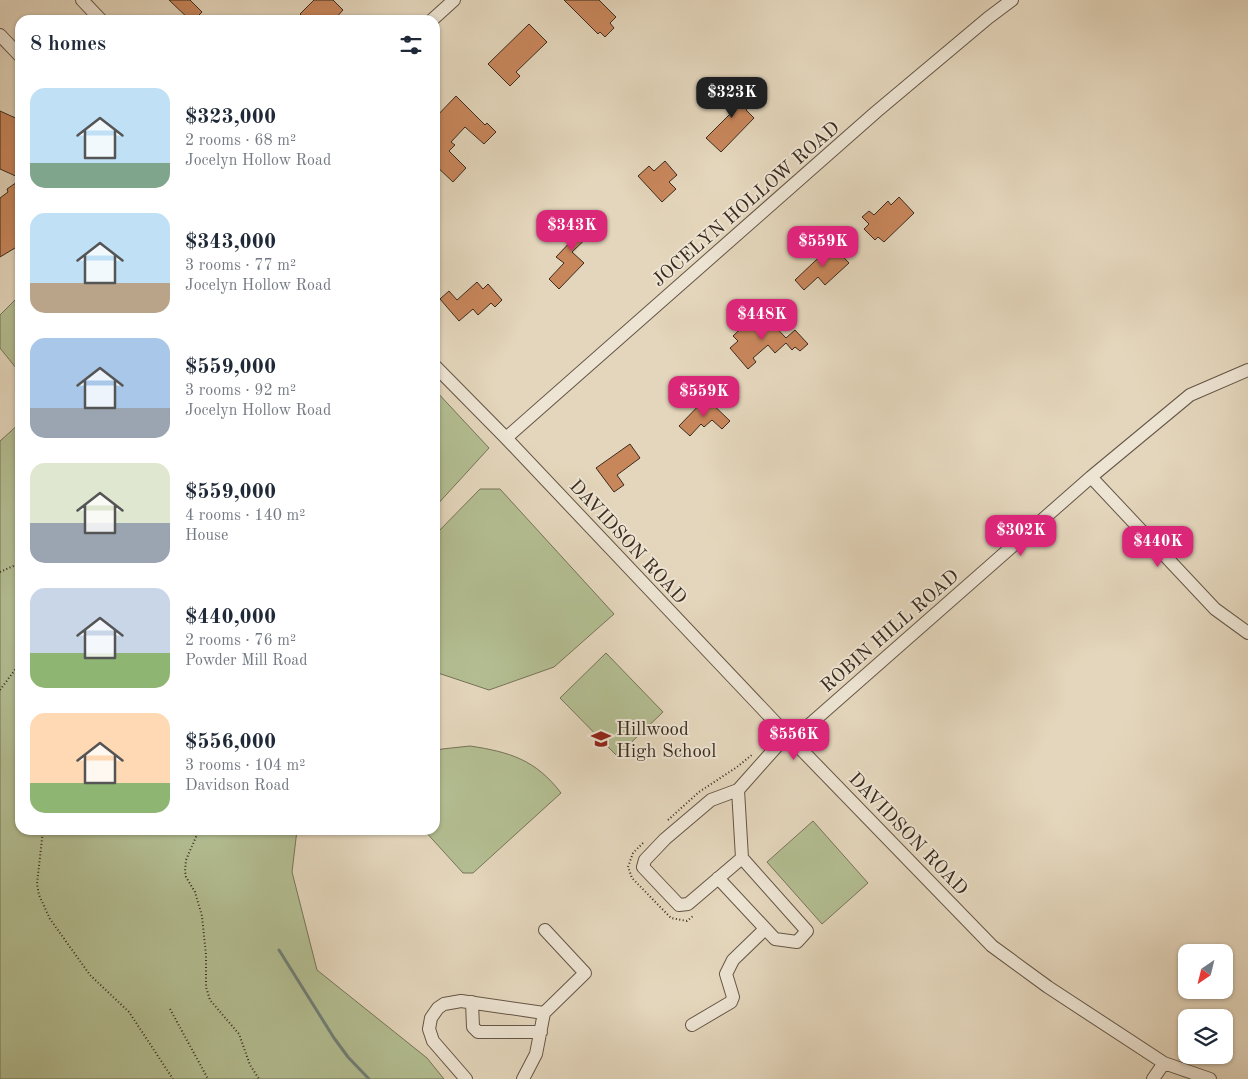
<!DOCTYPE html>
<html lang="en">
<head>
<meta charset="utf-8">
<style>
  :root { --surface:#fff; --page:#f6f6f7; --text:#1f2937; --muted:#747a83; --accent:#db2777 }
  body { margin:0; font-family:"Old Standard TT",serif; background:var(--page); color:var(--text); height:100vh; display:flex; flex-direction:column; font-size:19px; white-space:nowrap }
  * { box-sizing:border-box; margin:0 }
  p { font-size:16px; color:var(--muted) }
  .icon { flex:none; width:28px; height:28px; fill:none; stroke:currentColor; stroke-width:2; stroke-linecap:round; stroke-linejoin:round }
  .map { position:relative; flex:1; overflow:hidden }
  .details { position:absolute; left:15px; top:15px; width:425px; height:820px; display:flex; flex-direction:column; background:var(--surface); border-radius:15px; box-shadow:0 1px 4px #0004 }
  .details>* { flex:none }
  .needle { width:32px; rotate:215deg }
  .controls { position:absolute; left:1178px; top:944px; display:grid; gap:10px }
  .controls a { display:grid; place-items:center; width:55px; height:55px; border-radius:10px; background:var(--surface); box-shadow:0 1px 4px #0004; font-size:25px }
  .price { position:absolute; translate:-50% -42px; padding:0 11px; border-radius:10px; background:var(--accent); color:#fff; font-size:16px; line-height:32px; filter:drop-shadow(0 1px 2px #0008) }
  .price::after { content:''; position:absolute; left:50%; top:30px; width:15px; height:11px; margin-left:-8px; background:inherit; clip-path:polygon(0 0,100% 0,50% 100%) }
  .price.current { background:#222; color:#fff }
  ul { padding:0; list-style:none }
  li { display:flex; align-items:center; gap:15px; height:125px; padding:0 15px }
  li span { display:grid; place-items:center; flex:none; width:140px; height:100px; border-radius:15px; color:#555 }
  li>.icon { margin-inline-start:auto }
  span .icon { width:60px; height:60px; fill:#fffc; stroke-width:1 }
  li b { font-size:21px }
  h2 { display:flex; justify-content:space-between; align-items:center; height:60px; padding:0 15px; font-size:21px }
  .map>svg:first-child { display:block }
  .green { fill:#b3be92; stroke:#767458 }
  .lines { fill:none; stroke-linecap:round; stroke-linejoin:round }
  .stream { stroke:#718077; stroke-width:3 }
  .building { fill:#c8865b; stroke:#3a2b1f }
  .minor-casing { stroke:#645646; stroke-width:14 }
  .path { stroke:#3a2b1f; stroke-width:2; stroke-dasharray:1 2.5; stroke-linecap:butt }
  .minor { stroke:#ede4d3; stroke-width:12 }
  .labels { text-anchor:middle; stroke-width:4; stroke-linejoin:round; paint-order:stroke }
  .street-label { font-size:19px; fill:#3a2b1f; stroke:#ede4d3 }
  .poi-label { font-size:19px; fill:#3a2b1f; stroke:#ede4d3; text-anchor:start }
</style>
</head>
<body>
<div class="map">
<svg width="1248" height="1079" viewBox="0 0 1248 1079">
  <rect width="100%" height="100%" fill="#e4d6bc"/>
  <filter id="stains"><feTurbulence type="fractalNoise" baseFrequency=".004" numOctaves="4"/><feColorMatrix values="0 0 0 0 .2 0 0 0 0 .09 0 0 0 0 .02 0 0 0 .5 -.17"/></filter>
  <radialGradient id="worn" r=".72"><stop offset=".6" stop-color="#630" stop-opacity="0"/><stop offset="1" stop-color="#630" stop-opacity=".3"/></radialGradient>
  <path class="green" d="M20,295V373L0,348V315Z
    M435,390L489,448L435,507Z
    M20,423V830H297L292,872L317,970L427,1058L444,1079H0V441Z
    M480,489H500L614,614L554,667L489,690L435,672V535Z
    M606,653L663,712L617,756L560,698Z
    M470,746C510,752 536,760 561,793L473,873H463L424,830H435V751L442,749Z
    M813,821L868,883L822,924L767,862Z"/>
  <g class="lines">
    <path class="stream" d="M279,950L334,1038L348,1057L369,1079"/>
  </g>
  <path class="building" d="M169,0H190L202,12L194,20H190Z
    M314,0H333L343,10L334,20H306L300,14Z
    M564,0H599L616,17L610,23L614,28L605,37L600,32L598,34Z
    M529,24L547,42L516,72L520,76L510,86L488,64Z
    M734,84L753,103L746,110L754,118L721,152L706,138L733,111L720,98Z
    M456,96L485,125L487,123L496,132L484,144L465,127L451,142L455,145L449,151L466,168L453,182L435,165V118Z
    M0,111L20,120V178L0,169Z
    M665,161L677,175L669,182L676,189L662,202L638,176L649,166L654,171Z
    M20,180V245L0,257V198L8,192L7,189Z
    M899,197L914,213L884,242L878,237L875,240L864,229L869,224L862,217L869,211L874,215L888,201L891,205Z
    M577,213L594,231L572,252L584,263L559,289L549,279L564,263L556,257L576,236L566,225Z
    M832,245L849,263L825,285L818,277L804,290L795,280Z
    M477,282L483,289L488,284L502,300L495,307L491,303L478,315L473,309L459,321L440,299L449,291L457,300Z
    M752,318L760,327L768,319L786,338L795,330L808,344L800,351L795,347L792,350L786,343L775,353L768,345L753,358L756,362L748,369L730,348L738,341L733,336Z
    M706,398L730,421L722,429L712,420L704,427L701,424L690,436L679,426Z
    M630,444L640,458L617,475L624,485L614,492L596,468Z"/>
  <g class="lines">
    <defs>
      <path id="minor" d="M82,0L101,20
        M432,20L454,0
        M0,35L20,56
        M435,366L506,438L792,740L992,946L1048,987L1164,1063L1210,1079
        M506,438L876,112L988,18L1012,0
        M1091,477L1215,609L1248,633
        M738,790L742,858L688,904L679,905L643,867L645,860L665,839L711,800L738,790L778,745L792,740L1091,477L1190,395L1248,370
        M718,878L775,939L797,942L807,931L742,858
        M472,1002L473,1027L478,1032H541
        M692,1025L731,1002L733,997L726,974L733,960L765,929
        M466,1079L433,1041L429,1029L431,1018L438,1008L444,1004L461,1001L544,1013
        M523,1079L536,1054L544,1013L585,973L545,930
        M1153,1079L1164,1063"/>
    </defs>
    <use href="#minor" class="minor-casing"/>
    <path class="path" d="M0,572L20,563
      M0,690L20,663
      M763,730L765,743
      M668,820L699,792L737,767L753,754
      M43,830L37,884L39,895L50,919L90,975L129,1012L173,1079
      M199,830L186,860L185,871L186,877L195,892L202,916L206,955V987L210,1000L239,1034L250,1065L259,1079
      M643,843L633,853L628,867L632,878L671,918L687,921L693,916
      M170,1009L208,1079"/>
    <use href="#minor" class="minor"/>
  </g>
  <defs>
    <symbol id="school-bare" viewBox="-9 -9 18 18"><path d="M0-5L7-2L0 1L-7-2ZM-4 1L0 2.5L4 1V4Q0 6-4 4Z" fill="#8f2418" stroke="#ede4d3" stroke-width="2.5" paint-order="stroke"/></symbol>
  </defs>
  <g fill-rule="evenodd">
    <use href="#school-bare" x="587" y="725" width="28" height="28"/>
  </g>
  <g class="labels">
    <g class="street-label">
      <text transform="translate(745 203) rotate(-41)" y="7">JOCELYN HOLLOW ROAD</text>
      <text transform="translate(629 541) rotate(47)" y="7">DAVIDSON ROAD</text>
      <text transform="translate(889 630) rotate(-41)" y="7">ROBIN HILL ROAD</text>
      <text transform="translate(909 833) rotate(46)" y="7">DAVIDSON ROAD</text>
    </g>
    <g class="poi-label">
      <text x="616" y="735">Hillwood<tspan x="616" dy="22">High School</tspan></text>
    </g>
  </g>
  <rect width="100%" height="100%" filter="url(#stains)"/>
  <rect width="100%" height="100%" fill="url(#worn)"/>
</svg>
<div class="controls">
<a><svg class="needle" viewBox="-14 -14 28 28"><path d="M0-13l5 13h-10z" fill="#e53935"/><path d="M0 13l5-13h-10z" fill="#747a83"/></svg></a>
<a><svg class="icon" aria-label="layers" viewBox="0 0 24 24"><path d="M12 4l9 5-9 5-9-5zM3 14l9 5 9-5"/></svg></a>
</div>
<b class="price current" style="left:732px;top:119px">$323K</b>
<b class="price" style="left:572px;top:252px">$343K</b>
<b class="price" style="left:823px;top:268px">$559K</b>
<b class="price" style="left:762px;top:341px">$448K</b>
<b class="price" style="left:704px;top:418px">$559K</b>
<b class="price" style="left:1021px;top:557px">$302K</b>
<b class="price" style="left:1158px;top:568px">$440K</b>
<b class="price" style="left:794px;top:761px">$556K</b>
<section class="details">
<h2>8 homes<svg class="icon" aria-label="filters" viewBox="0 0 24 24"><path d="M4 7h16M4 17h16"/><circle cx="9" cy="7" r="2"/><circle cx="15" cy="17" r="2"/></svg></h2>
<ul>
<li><span style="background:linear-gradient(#bfe0f5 75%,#7fa58c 0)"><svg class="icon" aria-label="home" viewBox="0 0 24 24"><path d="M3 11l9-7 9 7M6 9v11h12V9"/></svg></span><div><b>$323,000</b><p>2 rooms · 68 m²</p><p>Jocelyn Hollow Road</p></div></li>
<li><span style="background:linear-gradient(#bfe0f5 70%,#b9a48a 0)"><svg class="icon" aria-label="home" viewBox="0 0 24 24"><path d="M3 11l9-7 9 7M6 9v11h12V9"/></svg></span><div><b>$343,000</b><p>3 rooms · 77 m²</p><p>Jocelyn Hollow Road</p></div></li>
<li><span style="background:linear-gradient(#a9c7e8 70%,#9aa5b1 0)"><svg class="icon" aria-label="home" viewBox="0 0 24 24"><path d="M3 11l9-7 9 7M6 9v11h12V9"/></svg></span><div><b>$559,000</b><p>3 rooms · 92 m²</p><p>Jocelyn Hollow Road</p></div></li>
<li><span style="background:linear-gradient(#dfe7d0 60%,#9aa5b1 0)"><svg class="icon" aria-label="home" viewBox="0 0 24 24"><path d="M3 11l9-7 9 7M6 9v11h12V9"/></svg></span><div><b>$559,000</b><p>4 rooms · 140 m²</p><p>House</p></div></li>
<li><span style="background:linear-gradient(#c9d6e8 65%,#8fb573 0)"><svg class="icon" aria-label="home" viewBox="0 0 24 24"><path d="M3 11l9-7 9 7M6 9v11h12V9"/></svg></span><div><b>$440,000</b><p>2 rooms · 76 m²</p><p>Powder Mill Road</p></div></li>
<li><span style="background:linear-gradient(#ffd9b3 70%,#8fb573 0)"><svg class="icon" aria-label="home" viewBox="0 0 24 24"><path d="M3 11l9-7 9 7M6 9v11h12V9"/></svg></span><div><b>$556,000</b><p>3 rooms · 104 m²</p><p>Davidson Road</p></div></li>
</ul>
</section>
</div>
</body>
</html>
